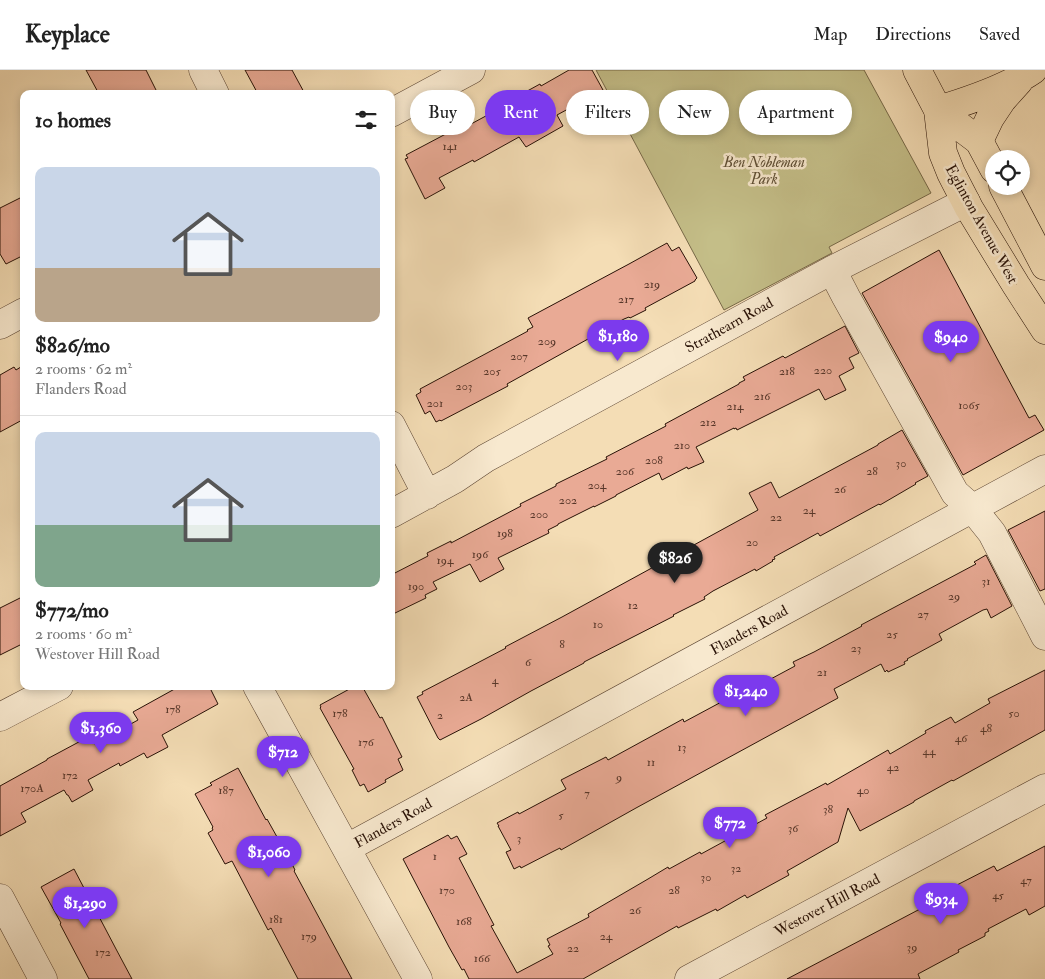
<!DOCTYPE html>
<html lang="en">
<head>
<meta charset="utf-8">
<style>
  :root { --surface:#fff; --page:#f2f2f2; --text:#222; --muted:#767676; --line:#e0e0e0; --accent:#7c3aed }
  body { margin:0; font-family:"IM FELL Double Pica",serif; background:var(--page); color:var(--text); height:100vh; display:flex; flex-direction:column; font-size:19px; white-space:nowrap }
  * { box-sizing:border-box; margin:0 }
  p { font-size:16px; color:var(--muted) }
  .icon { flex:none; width:28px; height:28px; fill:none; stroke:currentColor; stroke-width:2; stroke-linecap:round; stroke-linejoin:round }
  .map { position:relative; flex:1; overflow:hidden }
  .side { position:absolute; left:20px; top:20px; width:375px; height:600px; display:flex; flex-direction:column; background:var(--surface); border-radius:10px; box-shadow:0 2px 8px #0003 }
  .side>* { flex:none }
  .top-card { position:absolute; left:410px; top:20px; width:475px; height:45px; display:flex; gap:10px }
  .tools { position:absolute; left:985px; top:80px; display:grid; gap:10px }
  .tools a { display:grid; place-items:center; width:45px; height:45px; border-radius:50%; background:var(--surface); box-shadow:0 2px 8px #0003; font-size:25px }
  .price { position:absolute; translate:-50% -42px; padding:0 11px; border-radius:18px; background:var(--accent); color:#fff; font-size:16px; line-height:32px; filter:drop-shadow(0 1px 2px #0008) }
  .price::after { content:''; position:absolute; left:50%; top:30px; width:15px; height:11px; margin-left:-8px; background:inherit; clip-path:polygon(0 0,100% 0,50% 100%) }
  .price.selected { background:#222; color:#fff }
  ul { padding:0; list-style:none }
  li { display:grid; align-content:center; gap:10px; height:265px; padding:0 15px }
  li+li { border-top:1px solid var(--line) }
  li span { display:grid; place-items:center; height:155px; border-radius:10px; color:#555 }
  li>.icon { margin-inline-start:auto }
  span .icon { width:90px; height:90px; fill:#fffc; stroke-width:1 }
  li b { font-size:21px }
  h2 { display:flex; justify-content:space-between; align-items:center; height:60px; padding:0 15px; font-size:21px }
  .tag { padding:0 18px; border-radius:22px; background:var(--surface); box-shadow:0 2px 8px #0003; font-size:18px; line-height:45px }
  .tag.selected { background:var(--accent); color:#fff }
  header { display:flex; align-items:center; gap:30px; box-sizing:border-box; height:70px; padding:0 25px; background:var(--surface); border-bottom:1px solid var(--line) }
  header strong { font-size:24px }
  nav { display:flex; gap:28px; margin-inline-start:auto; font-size:18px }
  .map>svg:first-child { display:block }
  .green { fill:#c4be88; stroke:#766847 }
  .building { fill:#e9aa95; stroke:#281106 }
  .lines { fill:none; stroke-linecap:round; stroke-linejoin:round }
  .minor-casing { stroke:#5b4432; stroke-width:29 }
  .major-casing { stroke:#281106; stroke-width:29 }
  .highway-casing { stroke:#281106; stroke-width:29 }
  .minor { stroke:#f8e9cf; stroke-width:28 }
  .major { stroke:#f4ddb5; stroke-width:28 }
  .highway { stroke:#f4ddb5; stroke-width:28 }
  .labels { text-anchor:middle; stroke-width:5; stroke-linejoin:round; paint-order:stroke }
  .number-label { font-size:12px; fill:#58372a }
  .park-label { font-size:15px; font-style:italic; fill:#5f4e34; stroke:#f8e9cf }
  .street-label { font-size:15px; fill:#281106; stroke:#f8e9cf }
</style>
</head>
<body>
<header>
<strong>Keyplace</strong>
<nav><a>Map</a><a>Directions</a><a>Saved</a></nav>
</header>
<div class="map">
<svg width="1045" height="909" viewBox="0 0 1045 909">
  <rect width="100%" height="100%" fill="#f4ddb5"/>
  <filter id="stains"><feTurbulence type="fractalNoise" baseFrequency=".004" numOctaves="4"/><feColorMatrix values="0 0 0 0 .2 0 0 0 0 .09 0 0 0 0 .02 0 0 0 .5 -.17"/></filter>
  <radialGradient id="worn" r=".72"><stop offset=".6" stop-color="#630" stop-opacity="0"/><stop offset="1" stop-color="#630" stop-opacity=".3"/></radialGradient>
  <path class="green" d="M596,0H864L931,123L829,177L832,183L724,240Z"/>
  <path class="building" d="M86,0H146L158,24H99Z
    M245,0H292L305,24H258Z
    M569,0H592L603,20L557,45L563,56L526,77L519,67L474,92L473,90L439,108L445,118L425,129L405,89L408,88L406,85L459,57L460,59L471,54L521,27L520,25L540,14L541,16Z
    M24,126V185L6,194L0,184V138Z
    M667,173L672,181L679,177L697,208L695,210V211L645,238L646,240L630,248L629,247L624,249L507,314L508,316L441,351L440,350L436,352L430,341L425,344L416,325L421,322L420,319L528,261L527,260L533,257L528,248L629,194Z
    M939,180L1029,348L1035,345L1044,360L963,405L862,223Z
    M845,256L859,283L849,288L854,298L839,306L846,320L825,330L819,319L737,360L736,358L734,359V358L696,377L704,392L688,399L687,397L662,410L659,403L616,425V426L594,437V436L558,454V455L548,460L549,463L498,488L504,499L480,512L470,494L433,512L437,519L425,525L426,528L391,545V505L428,486L427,483L451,471V473L521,436L520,434L556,416V414L607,389L606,387L666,356L665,354L739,314V313L745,310L743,307L783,286L785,288Z
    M24,295V349L0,362V305L14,297L16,300Z
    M902,360L928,406L915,413L916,414L880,435L879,434L820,466L818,463L774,487L775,489L772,490L773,491L756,501L755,499L713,521L704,527L705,529L673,545L674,546L584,592V593L531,621L481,649L440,670L438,668L417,627L423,624L422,622L506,578L505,577L562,547L758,440L749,423L771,412L779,428L878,375V374Z
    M1045,441V519L1040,521L1008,460Z
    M986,485L1012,536L991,548L987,539L983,540L939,564L942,570L907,589L908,590L904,592L905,594L888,602L887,600L885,602L881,594L834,619L838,628L636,738L561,780L560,778L554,781L521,798L520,796L514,799L506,782L511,780L498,756H499L497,753L518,742L519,744L566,719L561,710L606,687L608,690L683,649L684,652L753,615L754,618L795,596L793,592L814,582L862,556L861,555L976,494L974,492Z
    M24,526V573L0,585V538Z
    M1045,600V660L953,711L952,710L914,731V732L860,761L848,738L838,772L787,801L789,805L747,828L745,825L717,841L716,839L678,858L677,856L583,909H469L464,899L462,900L449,877L403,789L448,765L451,769L457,766L467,784L459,788L494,855L491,856L517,903L553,884L548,876L550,875L547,869L589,847L588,844L648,809L668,797L669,799L700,782L701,784L767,748L765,745L826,713L827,715L888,680L890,684L926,663L925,661L951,647L955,653L990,633L988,629Z
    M180,616H209L218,634L162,665L168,677L147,688L144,683L120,696L119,693L88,710L93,720L72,732L68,725H67L64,720L21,743L26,752L0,766V716L47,690V689L90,666L94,674L138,650L133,642Z
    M355,616H362L380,648L382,647L402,687L398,689L403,700L385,710L386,712L368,722L364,714L360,716L352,700L354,699L320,638L321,637L320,635Z
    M238,698L266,750L267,749L291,792L295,800L294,801L352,909H298L271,858L268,860L232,791L225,794L208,763L213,760L212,758L213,757L195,724L212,715L210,713Z
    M1045,776V836L1029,845L1026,839L988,859L989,861L985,863V866L958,880L959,882L918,904L920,909H787L920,839L918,835L994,796L997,801Z
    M74,799L116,879L132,909H89L60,854L61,853L41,817Z"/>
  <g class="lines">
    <defs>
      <path id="minor" d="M203,0L215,24
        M391,43L471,0
        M832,200L846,227L955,423L972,438L992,463L1045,566
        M0,255L24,242
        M391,355L427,425
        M391,444L455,409L486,388L832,200L966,132
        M257,616L418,909
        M0,647L59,616
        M347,778L1045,399
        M0,828L43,909
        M689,909L1045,718"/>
      <path id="major" d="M917,0L938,40L943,83L951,103L969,138L1016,215L1045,260
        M938,40L979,71L994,99
        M1003,116L1045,196"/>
      <path id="highway" d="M938,40C968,31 1007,18 1033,0
        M979,71L990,48L1002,30L1019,11"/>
    </defs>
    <use href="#minor" class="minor-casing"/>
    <use href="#major" class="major-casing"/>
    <use href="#highway" class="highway-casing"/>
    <use href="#minor" class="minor"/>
    <use href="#major" class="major"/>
    <use href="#highway" class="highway"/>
  </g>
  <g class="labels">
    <g class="number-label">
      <text x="450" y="80">141</text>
      <text x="652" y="218">219</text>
      <text x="626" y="233">217</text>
      <text x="547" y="275">209</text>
      <text x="519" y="290">207</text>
      <text x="823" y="304">220</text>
      <text x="492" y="305">205</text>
      <text x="787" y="305">218</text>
      <text x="464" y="320">203</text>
      <text x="762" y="330">216</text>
      <text x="435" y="337">201</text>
      <text x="969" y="339">1065</text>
      <text x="735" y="340">214</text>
      <text x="708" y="356">212</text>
      <text x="682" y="379">210</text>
      <text x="654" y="394">208</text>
      <text x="901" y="397">30</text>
      <text x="625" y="405">206</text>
      <text x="872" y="405">28</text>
      <text x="597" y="419">204</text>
      <text x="840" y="423">26</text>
      <text x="568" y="434">202</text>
      <text x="809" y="444">24</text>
      <text x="539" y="448">200</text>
      <text x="776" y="451">22</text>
      <text x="505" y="467">198</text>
      <text x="752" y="476">20</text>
      <text x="480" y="488">196</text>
      <text x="445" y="494">194</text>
      <text x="986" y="515">31</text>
      <text x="416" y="520">190</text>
      <text x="954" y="530">29</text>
      <text x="633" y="539">12</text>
      <text x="923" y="548">27</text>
      <text x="598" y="558">10</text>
      <text x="892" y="568">25</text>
      <text x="562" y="578">8</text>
      <text x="856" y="582">23</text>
      <text x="528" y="596">6</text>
      <text x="822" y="606">21</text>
      <text x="495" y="614">4</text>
      <text x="466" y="631">2A</text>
      <text x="173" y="643">178</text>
      <text x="340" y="647">178</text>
      <text x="1014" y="647">50</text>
      <text x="440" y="649">2</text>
      <text x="986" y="662">48</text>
      <text x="961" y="672">46</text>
      <text x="366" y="676">176</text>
      <text x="682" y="681">13</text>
      <text x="929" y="685">44</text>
      <text x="651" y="696">11</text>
      <text x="893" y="701">42</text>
      <text x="70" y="709">172</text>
      <text x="619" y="711">9</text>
      <text x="32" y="722">170A</text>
      <text x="226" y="724">187</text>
      <text x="863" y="724">40</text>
      <text x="587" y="727">7</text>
      <text x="828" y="743">38</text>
      <text x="561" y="749">5</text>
      <text x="793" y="762">36</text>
      <text x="519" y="772">3</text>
      <text x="435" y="790">1</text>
      <text x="736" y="802">32</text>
      <text x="706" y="811">30</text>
      <text x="1026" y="814">47</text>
      <text x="447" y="824">170</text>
      <text x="674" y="824">28</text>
      <text x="998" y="829">45</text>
      <text x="635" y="844">26</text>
      <text x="276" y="853">181</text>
      <text x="464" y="855">168</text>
      <text x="309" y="870">179</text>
      <text x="606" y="870">24</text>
      <text x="912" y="881">39</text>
      <text x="573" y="882">22</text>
      <text x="103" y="886">172</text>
      <text x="482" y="892">166</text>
    </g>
    <g class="park-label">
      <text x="764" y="97">Ben Nobleman<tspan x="764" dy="17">Park</tspan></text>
    </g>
    <g class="street-label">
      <text transform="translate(982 154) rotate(61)" y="5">Eglinton Avenue West</text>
      <text transform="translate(729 255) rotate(-29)" y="5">Strathearn Road</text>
      <text transform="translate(749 560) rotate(-29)" y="5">Flanders Road</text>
      <text transform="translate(393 753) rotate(-29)" y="5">Flanders Road</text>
      <text transform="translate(827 835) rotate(-28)" y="5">Westover Hill Road</text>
    </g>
  </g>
  <rect width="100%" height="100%" filter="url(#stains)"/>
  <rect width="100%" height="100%" fill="url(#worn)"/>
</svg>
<div class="tools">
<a><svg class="icon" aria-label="locate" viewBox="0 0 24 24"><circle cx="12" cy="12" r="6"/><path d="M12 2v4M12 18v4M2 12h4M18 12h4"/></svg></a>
</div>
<b class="price" style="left:618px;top:292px">$1,180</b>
<b class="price" style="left:951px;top:293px">$940</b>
<b class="price selected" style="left:675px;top:514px">$826</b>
<b class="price" style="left:746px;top:647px">$1,240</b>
<b class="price" style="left:101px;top:684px">$1,360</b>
<b class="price" style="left:283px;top:708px">$712</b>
<b class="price" style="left:730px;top:779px">$772</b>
<b class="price" style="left:269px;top:808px">$1,060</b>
<b class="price" style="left:941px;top:855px">$934</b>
<b class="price" style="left:85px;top:859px">$1,290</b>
<div class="top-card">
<a class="tag">Buy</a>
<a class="tag selected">Rent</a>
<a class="tag">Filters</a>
<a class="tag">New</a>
<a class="tag">Apartment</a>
</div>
<section class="side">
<h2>10 homes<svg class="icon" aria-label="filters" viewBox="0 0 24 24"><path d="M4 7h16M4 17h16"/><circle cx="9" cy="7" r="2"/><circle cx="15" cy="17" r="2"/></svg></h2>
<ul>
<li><span style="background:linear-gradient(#c9d6e8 65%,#b9a48a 0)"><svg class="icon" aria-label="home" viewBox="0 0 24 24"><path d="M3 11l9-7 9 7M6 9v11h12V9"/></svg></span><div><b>$826/mo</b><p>2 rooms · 62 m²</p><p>Flanders Road</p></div></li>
<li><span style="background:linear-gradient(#c9d6e8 60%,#7fa58c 0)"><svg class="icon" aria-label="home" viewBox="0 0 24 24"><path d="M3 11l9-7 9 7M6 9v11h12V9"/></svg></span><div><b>$772/mo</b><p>2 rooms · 60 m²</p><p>Westover Hill Road</p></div></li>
</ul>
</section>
</div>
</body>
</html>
